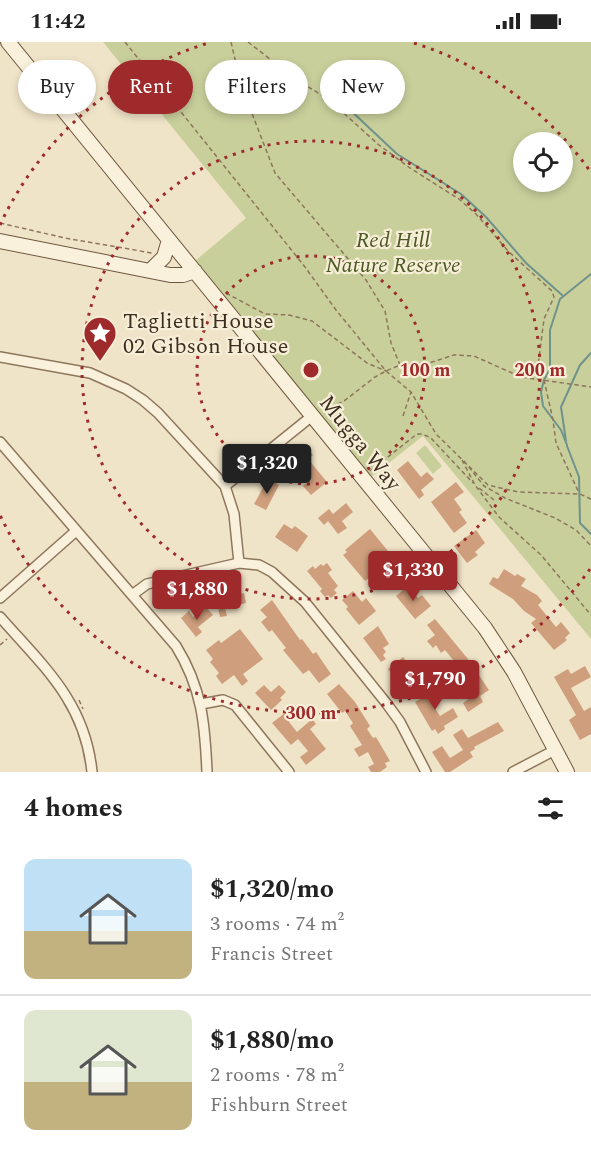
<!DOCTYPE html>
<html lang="en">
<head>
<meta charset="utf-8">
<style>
  :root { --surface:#fff; --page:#f6f6f6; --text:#222; --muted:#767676; --line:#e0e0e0; --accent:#9e2a2b }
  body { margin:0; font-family:Spectral,serif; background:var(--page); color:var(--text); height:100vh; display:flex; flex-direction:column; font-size:22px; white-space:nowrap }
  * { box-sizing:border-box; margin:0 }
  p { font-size:20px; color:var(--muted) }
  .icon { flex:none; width:33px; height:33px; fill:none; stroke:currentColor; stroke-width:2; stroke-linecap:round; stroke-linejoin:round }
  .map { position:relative; height:730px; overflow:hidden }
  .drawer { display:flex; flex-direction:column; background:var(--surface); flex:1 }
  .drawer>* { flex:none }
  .top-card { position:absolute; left:18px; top:18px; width:555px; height:54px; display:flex; gap:12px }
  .fabs { position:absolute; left:513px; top:90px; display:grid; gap:12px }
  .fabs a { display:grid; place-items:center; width:60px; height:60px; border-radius:50%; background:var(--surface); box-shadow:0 3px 9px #0003; font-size:30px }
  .price { position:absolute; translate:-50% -51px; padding:0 14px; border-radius:6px; background:var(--accent); color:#fff; font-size:20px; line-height:39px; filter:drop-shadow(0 2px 3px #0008) }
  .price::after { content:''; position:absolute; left:50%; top:36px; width:18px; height:14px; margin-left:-9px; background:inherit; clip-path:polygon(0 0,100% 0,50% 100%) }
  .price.selected { background:#222; color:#fff }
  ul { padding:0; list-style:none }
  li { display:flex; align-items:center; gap:18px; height:150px; padding:0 24px }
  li+li { border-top:2px solid var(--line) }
  li span { display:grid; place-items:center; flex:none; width:168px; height:120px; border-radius:12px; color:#555 }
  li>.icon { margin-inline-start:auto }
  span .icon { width:72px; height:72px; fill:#fffc; stroke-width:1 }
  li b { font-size:26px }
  h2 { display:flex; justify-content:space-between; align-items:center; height:72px; padding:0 24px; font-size:26px }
  .tag { padding:0 21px; border-radius:27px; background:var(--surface); box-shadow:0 3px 9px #0003; font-size:21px; line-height:54px }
  .tag.selected { background:var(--accent); color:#fff }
  .status { display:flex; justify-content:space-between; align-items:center; height:42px; padding:0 30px; background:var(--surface); direction:ltr }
  .status svg { height:16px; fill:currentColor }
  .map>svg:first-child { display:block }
  .green { fill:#c9cf9b; fill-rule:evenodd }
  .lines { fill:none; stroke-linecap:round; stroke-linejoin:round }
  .stream { stroke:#6f938a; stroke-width:2 }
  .building { fill:#cf9f7d }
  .street-casing { stroke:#8d765c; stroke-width:12 }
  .secondary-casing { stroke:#6f573f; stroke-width:16 }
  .path { stroke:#8d765c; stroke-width:1.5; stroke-dasharray:4.5 3; stroke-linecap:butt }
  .street { stroke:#faf1dc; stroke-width:9 }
  .secondary { stroke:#faf1dc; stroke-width:14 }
  .ring { fill:none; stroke:#9e2a2b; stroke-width:3; stroke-dasharray:3 6 }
  .labels { text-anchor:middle; stroke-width:4.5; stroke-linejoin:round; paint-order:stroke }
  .park-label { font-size:22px; font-style:italic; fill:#4d5a26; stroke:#f7eed8 }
  .poi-label { font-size:22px; fill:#3d2e20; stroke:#f7eed8; text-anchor:start }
  .street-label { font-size:22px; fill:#3d2e20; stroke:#f7eed8 }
  .centre { fill:#9e2a2b; stroke:#f7eed8; stroke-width:3 }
  .ring-label { font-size:18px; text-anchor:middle; font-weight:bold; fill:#9e2a2b; stroke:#f7eed8; stroke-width:4.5; stroke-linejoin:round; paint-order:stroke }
</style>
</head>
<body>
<div class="status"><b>11:42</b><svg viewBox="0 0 49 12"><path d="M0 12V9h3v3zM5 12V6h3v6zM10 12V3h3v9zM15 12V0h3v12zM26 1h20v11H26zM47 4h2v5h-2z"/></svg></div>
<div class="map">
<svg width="591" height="730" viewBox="0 0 591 730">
  <rect width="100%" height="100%" fill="#f0e4c8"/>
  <path class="green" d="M103,0H591V597L423,394L371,435L195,219L246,176ZM524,100H562V140H524Z
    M425,403L442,424L433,432L416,411Z"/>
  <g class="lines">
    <path class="stream" d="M331,50L397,112L461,152L486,175L526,221L562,253
      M566,399L561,365L580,323L591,311
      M567,403L561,388L543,364L541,350L544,338L550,327V288L560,257L591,232
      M567,404L579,435L580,481L591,492"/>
  </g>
  <path class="building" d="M298,405L303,410L307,407L313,413L308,417L327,440L311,453L303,444L311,438L300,425L284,436L275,425Z
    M408,419L421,435L427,430L434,437L421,448L424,453L419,457L397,428Z
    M270,438L279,443L266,468L254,462L264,444L266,446Z
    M456,440L464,450L454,457L462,468L459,470L467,481L454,491L431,460Z
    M346,461L353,470L342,479L347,486L338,492L328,479L324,483L318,476L329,467L333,472Z
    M284,482L292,487L295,484L308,494L297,510L275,495Z
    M370,487L401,525L388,536L381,527L365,539L343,513L347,510L345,508Z
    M476,488L485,501L475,510L478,513L467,521L454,504Z
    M327,521L332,528L328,531L338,544L334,548L337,551L331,556L328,553L325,555L320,549L322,547L307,529L313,524L315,527L321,522L323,524Z
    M504,527L515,534L517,532L526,537L521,544L537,553L542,559L538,563L556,585L561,580L570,591L565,596L567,598L554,608L531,581L536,577L524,569L513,557L489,542L493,535L498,537Z
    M202,544L205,552L169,566L164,552L180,546L182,552Z
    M408,544L418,556L422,553L431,564L415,577L396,554Z
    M353,549L362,560L366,556L376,569L359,583L346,567L348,565L342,558Z
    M244,551L246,561L225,566L227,574L220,575L216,557Z
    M272,558L300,598L302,597L313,612L316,610L331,632L319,641L309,628L303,632L283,608L286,606L272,588L269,590L261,580L267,575L260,568Z
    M206,565L213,573L198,585L202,590L196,595L181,576L189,569L193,575Z
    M435,577L468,617L489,648L480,654L483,660L468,670L463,661L473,654L465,643L460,647L454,639L461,634L456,626L458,624L445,608L441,611L436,603L433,606L427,599L435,593L427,583Z
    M378,584L389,602L383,606L386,610L383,613L386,617L381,620L363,596Z
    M240,587L263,617L243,632L248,639L242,644L234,633L222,642L216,634L219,631L210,620L213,617L206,608L219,598L221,601Z
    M403,615L414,629L424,622L430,630L404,647L388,627Z
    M585,624L591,635L571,646L584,669L591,665V692L580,698L569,678L576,673L554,635L568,627L571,632Z
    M339,642L355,660L370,684L367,687L373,696L376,695L390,719L385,721L387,725L380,730H371L368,725L374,722L368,710L359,715L354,707L362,703L350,684L353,681L345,669L342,671L327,652Z
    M264,643L271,650L279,643L286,650L280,656L282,658L271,668L255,651Z
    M440,645L444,651L439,654L441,658L433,663L440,674L453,666L458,675L444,684L445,687L438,692L435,687L432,689L415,660Z
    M295,663L301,671L289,680L297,690L312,677L316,682L310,687L326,707L306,723L300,715L308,709L298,697L291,703L272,681Z
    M498,680L504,689L474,705L475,707L470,710L473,715L450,730H445L432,710L442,704L450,716L463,708L453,693L462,687L468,696Z"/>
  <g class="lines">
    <defs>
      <path id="street" d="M0,315L90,331L126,347L143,358L158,371L225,444L234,472L239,521
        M0,400L176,604C202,646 205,682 207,730
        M225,444L312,374
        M132,553L147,542L239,521L259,523L272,530L305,560L387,662L400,680L426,730
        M0,556L76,489
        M0,575C44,625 85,660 92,730
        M201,662L223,658L235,663L289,730
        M513,730L555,708"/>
      <path id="secondary" d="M8,0L485,586L514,630L567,730
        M0,199L170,233H183L195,229
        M151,228L164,215L169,198"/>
    </defs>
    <use href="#street" class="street-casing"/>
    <use href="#secondary" class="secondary-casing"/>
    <path class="path" d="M125,0L305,225L336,268L386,329L411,350L436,392L488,443L518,450L580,452L591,457
      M231,0L241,43L275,131L366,238L385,269L391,301L400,323
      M248,0L297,38L328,57L379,103L410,126L459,157L476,172L509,210L552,249L554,255L544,277L538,324L544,338L553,378L556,401L579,451
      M0,181L65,196L152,211
      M226,251L265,272L289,273L312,279L367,321L386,329
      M324,369L344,359L375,335L386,329L400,323L429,321L454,313L474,314L521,335L591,345
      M403,374L411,350
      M462,418L475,443L499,475L541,513L591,573
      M464,419L484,444L505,456L555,476L576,488L591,504
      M370,429L417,392H421L430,395L473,441
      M479,446L494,458
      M0,603L7,597
      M79,658L83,667"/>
    <use href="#street" class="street"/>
    <use href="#secondary" class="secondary"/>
  </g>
  <g class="ring">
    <circle cx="311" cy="328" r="114"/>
    <circle cx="311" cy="328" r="229"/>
    <path d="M590 527A343 343 0 0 1 0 473M0 183A343 343 0 0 1 208 1M414 1A343 343 0 0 1 590 129"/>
  </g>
  <defs>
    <symbol id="sight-pin" viewBox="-11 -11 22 30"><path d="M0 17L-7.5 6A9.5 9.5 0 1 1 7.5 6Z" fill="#9e2a2b" stroke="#f7eed8"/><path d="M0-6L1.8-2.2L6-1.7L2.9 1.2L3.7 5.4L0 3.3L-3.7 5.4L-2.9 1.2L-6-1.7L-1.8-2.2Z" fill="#fff"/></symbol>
  </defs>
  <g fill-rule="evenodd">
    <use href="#sight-pin" x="81" y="272" width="38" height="52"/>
  </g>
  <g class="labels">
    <g class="park-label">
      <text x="393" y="205">Red Hill<tspan x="393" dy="25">Nature Reserve</tspan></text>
    </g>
    <g class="poi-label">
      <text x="123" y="286">Taglietti House<tspan x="123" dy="25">02 Gibson House</tspan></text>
    </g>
    <g class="street-label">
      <text transform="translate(361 400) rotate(51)" y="8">Mugga Way</text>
    </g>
  </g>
  <circle cx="311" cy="328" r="9" class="centre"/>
  <g class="ring-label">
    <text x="425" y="334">100 m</text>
    <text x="540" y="334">200 m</text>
    <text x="311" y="677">300 m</text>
  </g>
</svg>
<div class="fabs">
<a><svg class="icon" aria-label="locate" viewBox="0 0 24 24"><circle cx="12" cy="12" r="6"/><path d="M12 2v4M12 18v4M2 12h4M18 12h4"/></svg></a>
</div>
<b class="price selected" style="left:267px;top:453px">$1,320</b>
<b class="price" style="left:413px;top:560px">$1,330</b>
<b class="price" style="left:197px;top:579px">$1,880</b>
<b class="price" style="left:435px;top:669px">$1,790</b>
<div class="top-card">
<a class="tag">Buy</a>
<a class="tag selected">Rent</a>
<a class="tag">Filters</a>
<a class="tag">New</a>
</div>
</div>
<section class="drawer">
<h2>4 homes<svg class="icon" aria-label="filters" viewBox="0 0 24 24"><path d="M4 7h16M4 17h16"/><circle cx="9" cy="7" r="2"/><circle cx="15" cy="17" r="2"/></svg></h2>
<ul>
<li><span style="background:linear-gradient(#bfe0f5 60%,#c2b280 0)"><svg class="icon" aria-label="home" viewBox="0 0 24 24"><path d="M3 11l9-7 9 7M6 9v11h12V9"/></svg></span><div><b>$1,320/mo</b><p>3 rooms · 74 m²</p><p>Francis Street</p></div></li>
<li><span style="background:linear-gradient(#dfe7d0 60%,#c2b280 0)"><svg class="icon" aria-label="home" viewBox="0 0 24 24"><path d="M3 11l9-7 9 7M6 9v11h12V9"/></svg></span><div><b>$1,880/mo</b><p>2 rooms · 78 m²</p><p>Fishburn Street</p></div></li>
</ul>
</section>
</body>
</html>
